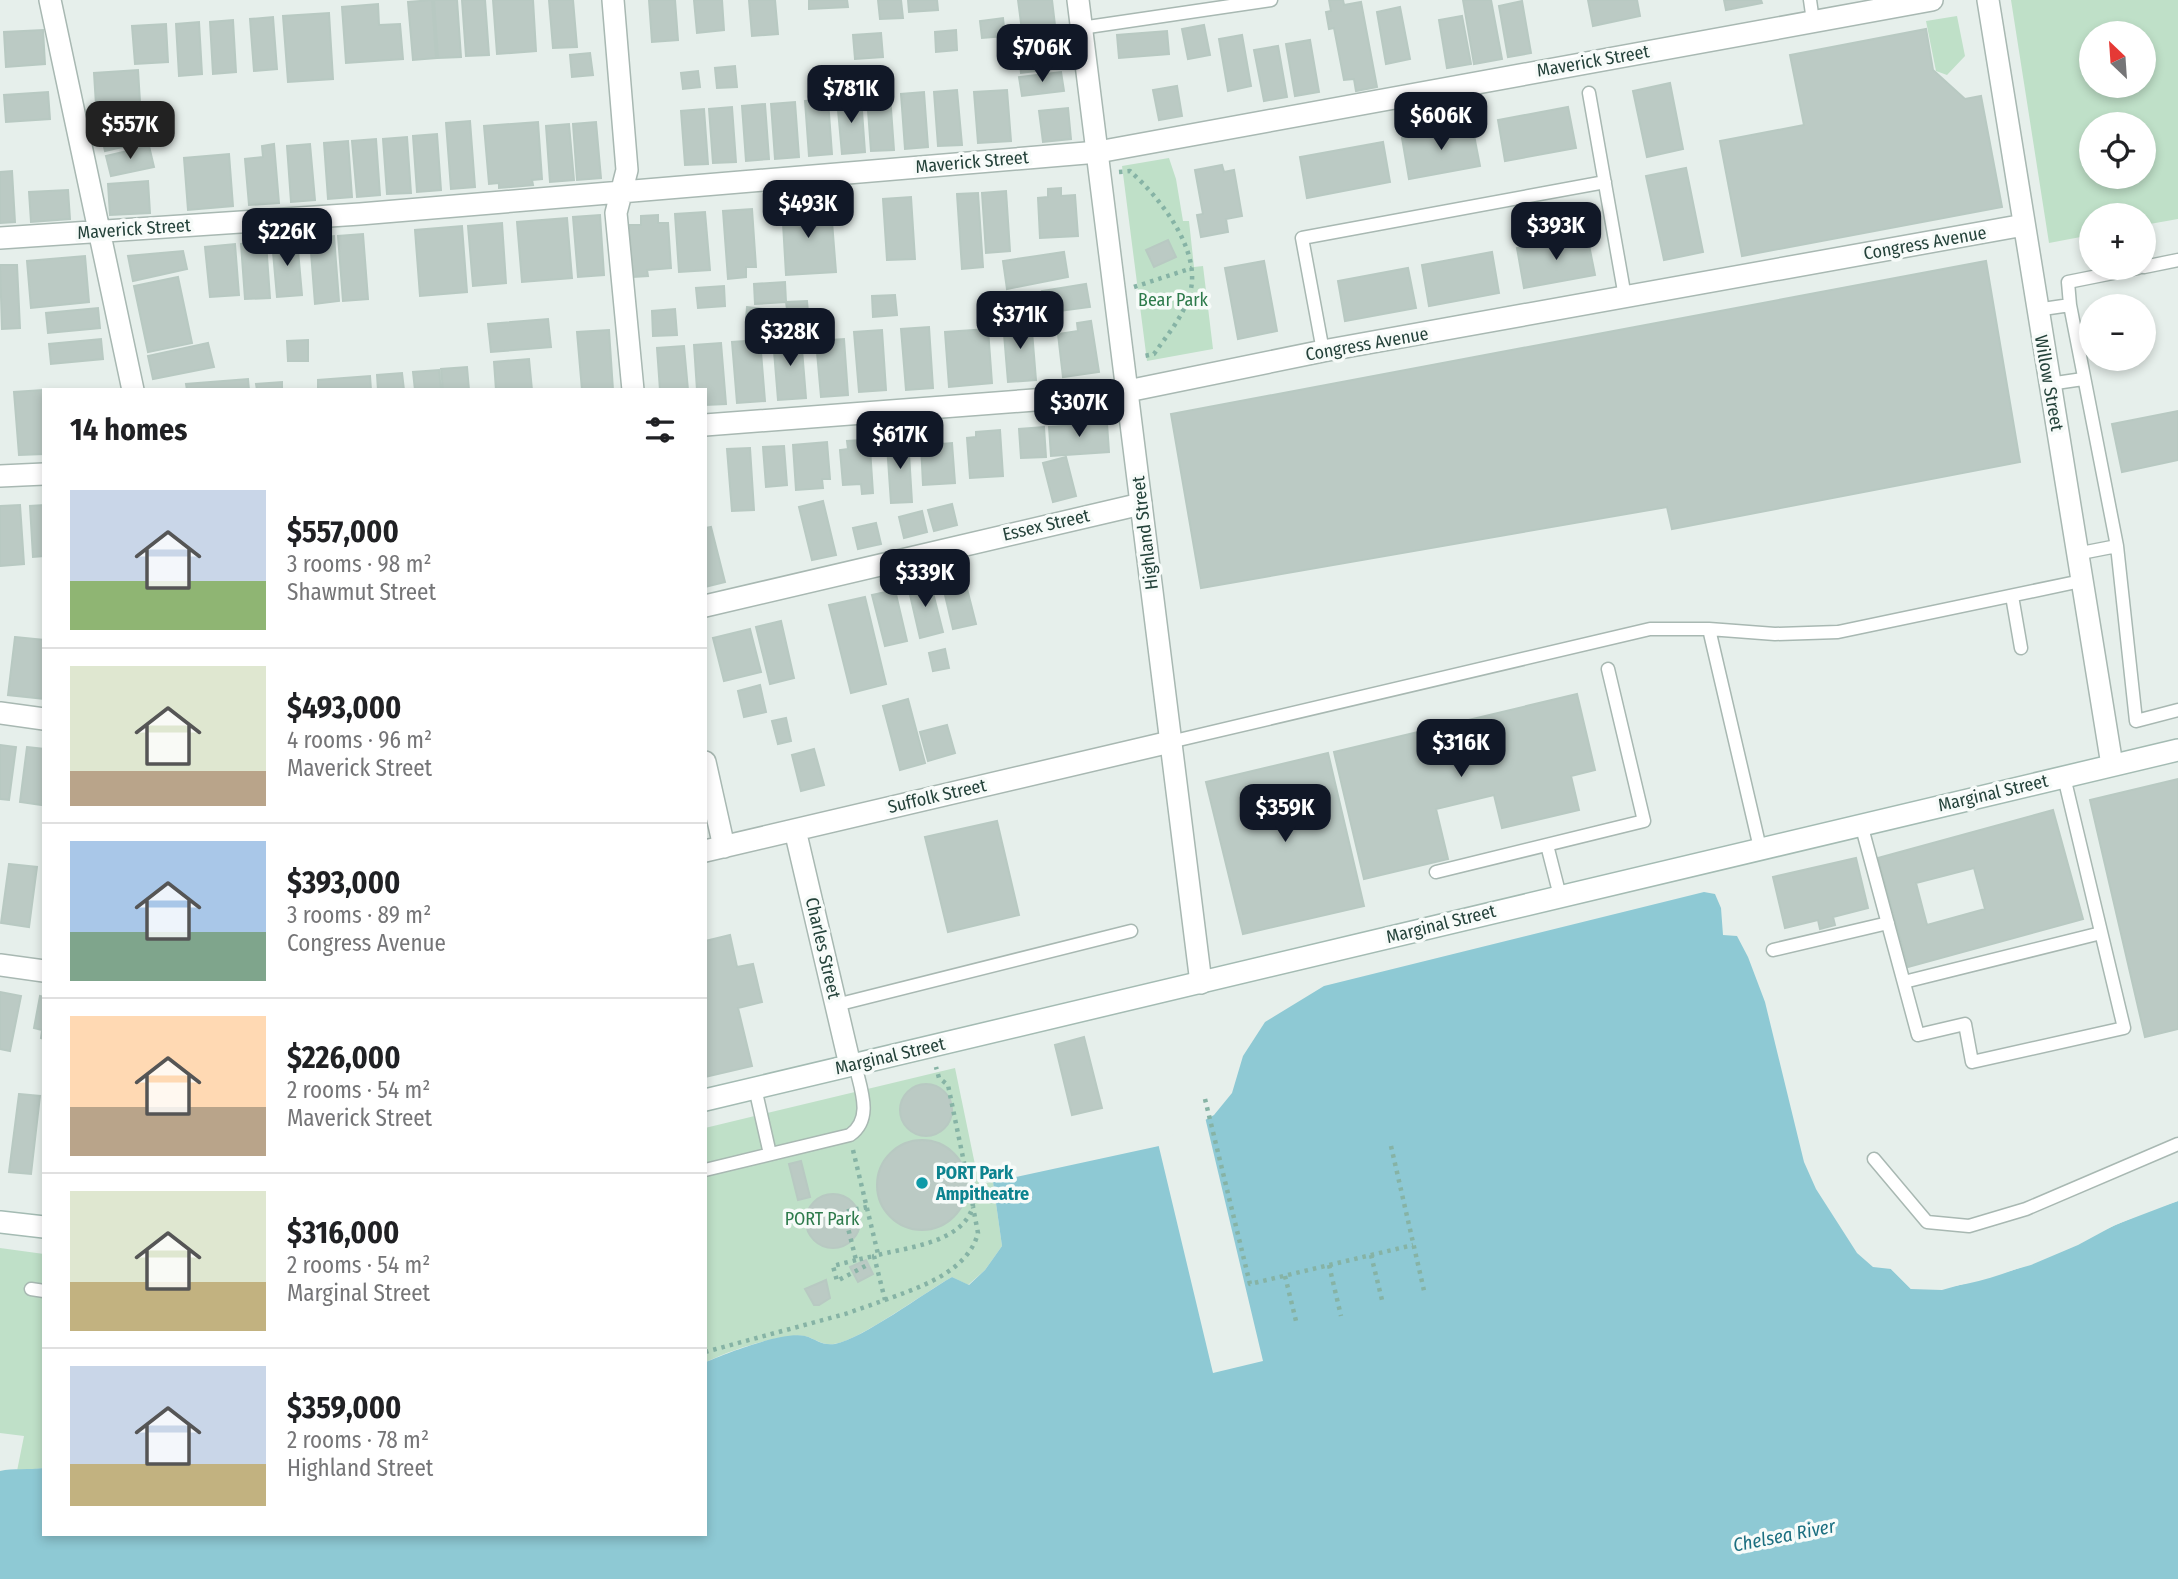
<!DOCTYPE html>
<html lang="en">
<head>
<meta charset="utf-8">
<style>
  :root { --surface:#fff; --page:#f6f6f6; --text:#202124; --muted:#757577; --line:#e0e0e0; --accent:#111827 }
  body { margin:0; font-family:"Fira Sans Condensed",sans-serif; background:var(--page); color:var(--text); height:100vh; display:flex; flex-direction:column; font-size:26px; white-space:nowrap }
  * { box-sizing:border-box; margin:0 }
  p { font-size:23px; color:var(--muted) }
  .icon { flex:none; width:38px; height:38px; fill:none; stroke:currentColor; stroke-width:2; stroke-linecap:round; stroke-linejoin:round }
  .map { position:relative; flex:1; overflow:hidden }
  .side { position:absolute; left:42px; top:388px; width:665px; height:1148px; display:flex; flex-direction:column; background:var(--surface); border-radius:0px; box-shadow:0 4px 10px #0003 }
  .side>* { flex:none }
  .needle { width:46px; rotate:335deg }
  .fabs { position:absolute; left:2079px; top:21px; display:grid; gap:14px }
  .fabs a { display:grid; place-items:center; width:77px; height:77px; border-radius:50%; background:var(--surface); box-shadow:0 4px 10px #0003; font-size:35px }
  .price { position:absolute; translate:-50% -60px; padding:0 16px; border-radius:14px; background:var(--accent); color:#fff; font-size:23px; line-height:46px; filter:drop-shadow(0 2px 4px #0008) }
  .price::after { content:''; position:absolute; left:50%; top:42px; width:21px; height:16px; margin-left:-10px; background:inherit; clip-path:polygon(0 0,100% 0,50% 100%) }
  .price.selected { background:#222; color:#fff }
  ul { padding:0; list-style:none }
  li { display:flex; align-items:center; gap:21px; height:175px; padding:0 28px }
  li+li { border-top:2px solid var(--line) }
  li span { display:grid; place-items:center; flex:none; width:196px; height:140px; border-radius:0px; color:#555 }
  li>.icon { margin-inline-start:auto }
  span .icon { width:84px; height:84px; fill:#fffc; stroke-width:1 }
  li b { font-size:30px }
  h2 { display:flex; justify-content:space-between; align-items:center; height:84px; padding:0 28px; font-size:30px }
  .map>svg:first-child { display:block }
  .green { fill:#bfe0c8; fill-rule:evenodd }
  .water { fill:#8ec9d4 }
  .pier { fill:#e6efeb }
  .building { fill:#bbcac4; stroke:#b8c9c2; stroke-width:2; fill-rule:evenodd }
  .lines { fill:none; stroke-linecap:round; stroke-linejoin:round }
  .service-casing { stroke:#a8b8b2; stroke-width:15 }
  .minor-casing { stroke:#a8b8b2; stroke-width:24 }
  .tertiary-casing { stroke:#a8b8b2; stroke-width:24 }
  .secondary-casing { stroke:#a4bbb3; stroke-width:24 }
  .path { stroke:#86b3a5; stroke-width:4.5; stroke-dasharray:3.5 5; stroke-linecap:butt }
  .service { stroke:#fff; stroke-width:12 }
  .minor { stroke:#fff; stroke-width:21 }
  .tertiary { stroke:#fff; stroke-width:21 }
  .secondary { stroke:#fff; stroke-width:21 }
  .culture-dot { fill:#0f9aa8; stroke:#f7fbf9; stroke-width:2.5 }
  .labels { text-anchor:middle; stroke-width:7; stroke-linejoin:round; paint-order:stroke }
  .street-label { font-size:18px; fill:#24423a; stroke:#f7fbf9 }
  .park-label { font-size:18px; fill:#2d7a4b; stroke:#f7fbf9 }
  .culture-label { font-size:18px; font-weight:bold; fill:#0d838f; stroke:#f7fbf9; text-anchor:start }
  .water-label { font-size:19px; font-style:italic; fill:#1c6f80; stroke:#f7fbf9 }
</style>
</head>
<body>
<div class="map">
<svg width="2178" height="1579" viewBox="0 0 2178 1579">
  <rect width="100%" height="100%" fill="#e6efeb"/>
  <path class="green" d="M2011,0H2178V219L2144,225V215H2091V235L2049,243ZM2144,33V86H2091V33ZM2091,124H2144V177H2091Z
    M1957,16L1965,56L1947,75L1936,71L1926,21Z
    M1169,158L1176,179L1183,221H1189L1194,267L1203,266L1213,349L1147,361L1122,166Z
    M955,1068L979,1184L993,1182L1002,1246L985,1270L968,1285L952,1277C925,1292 859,1341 834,1344C822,1346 815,1338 804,1336C782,1333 724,1352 705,1363V1128Z
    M0,1248L44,1254V1468L17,1471L24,1436L0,1433Z"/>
  <path class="water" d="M1704,892L1715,894L1721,908L1723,935L1737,936L1748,957L1765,1002L1804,1162L1816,1189L1857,1253L1873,1267L1891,1269L1911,1289C2009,1292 2088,1228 2178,1201V1579H0V1471C13,1468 29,1470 44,1468V1535H705L706,1362C727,1353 783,1331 805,1336C816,1339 822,1346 835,1344C862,1339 924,1293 952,1277L969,1285L985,1270L1002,1246L993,1182L1159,1146L1214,1115L1232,1093L1243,1056L1265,1022L1324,986Z"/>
  <path class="pier" d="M1205,1117L1263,1361L1213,1373L1158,1143Z
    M2178,1197V1201L2115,1225L2078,1245L2031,1265L1942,1290L1911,1289L1891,1269L1895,1268L1913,1286L1942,1287L2030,1261L2077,1242L2114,1221Z"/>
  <path class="building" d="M432,0L436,58L413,60L408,2Z
    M434,0H457L461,57L438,58Z
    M462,0H485L489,55L466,56Z
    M493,0H533L536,51L497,54Z
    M549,0H573L577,47L553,48Z
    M649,0H675L678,40L652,42Z
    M694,0H722L724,30L697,33Z
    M749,0H775L778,34L752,36Z
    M809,0H847L848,7L809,9Z
    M878,0H901L903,18L880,19Z
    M908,0H937L938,10L909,12Z
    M1018,0H1052L1057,42L1024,46Z
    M1329,0H1343L1344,5L1361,2L1377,87L1356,91L1354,79L1344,80L1334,28L1329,29L1326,12L1331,11Z
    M1463,0H1491L1502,59L1474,64Z
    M1588,0H1637L1640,16L1593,26Z
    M1724,0H1761L1762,3L1726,10Z
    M1522,1L1531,53L1508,57L1499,6Z
    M378,4L379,25L400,24L403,59L346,63L342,7Z
    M1400,7L1410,59L1386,64L1377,12Z
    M329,13L333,79L288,82L283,16Z
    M1462,16L1471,64L1447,68L1439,20Z
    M273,17L277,69L254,71L250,19Z
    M1003,18L1005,36L982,38L980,21Z
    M233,20L236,72L213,74L210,22Z
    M199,22L202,74L179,76L176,24Z
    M166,24L168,62L135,64L132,26Z
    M1204,25L1210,55L1188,59L1182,29Z
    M1926,29L1933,70L1965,99L1981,96L2002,207L1742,256L1720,141L1804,125L1790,55Z
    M43,30L45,64L6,67L4,32Z
    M956,30L957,50L936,52L935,32Z
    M1167,31L1169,54L1119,58L1117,35Z
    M881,33L883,57L855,59L853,35Z
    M1242,35L1251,86L1228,91L1219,39Z
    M1310,40L1319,92L1295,96L1286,44Z
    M1278,46L1287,97L1264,101L1254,50Z
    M1059,49L1061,68L1021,73L1019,54Z
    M590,53L593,75L572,77L570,55Z
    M735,66L737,87L717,88L715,68Z
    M861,67L862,87L840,88L839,69Z
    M138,70L140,102L96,105L94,73Z
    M698,71L700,87L683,89L681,73Z
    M1061,72L1064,91L1022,96L1019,77Z
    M1670,83L1683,149L1647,157L1633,91Z
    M1177,86L1182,116L1159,120L1153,90Z
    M957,90L962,145L938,146L934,92Z
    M1007,90L1011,141L978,143L974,92Z
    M48,92L50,119L6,122L4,95Z
    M924,92L928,147L905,149L901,94Z
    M890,95L894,150L871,151L867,97Z
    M861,97L865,152L842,154L837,99Z
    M828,100L832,154L809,156L805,101Z
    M795,102L799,157L775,159L771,104Z
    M765,104L769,159L746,161L742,106Z
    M732,107L736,162L713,163L709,109Z
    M1568,107L1576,148L1505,161L1498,120Z
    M1068,108L1071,139L1043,142L1039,111Z
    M704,109L708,164L685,165L681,111Z
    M143,121L148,141L105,151L100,130Z
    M470,121L475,187L451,189L446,123Z
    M538,122L542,179L532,180L533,185L499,188V183L489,184L484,126Z
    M596,122L601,178L577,180L573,124Z
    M569,124L574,180L550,182L546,126Z
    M1472,125L1480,166L1409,179L1402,138Z
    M437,134L441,190L417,192L413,136Z
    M407,137L411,193L387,194L383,139Z
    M376,139L380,195L357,197L352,141Z
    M348,141L352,197L328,199L324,143Z
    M1383,142L1390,182L1307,198L1300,157Z
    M274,144L279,203L249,205L245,159L263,157L262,146Z
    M310,144L315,200L291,202L287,146Z
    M149,146L154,167L111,176L106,156Z
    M229,154L233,206L188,210L184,158Z
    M1222,165L1224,172L1234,170L1242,216L1226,219L1228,232L1201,237L1197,215L1203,214L1195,170Z
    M1686,168L1703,252L1664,260L1646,176Z
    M12,171L15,222L0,223V172Z
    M148,181L150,213L110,215L108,184Z
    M1061,188V196L1075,195L1078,236L1040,238L1038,198L1048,197V189Z
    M68,190L70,219L31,222L29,192Z
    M1006,191L1010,251L986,253L982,193Z
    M978,193L983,267L962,269L957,194Z
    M911,197L915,259L887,260L883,199Z
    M811,204L812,211L831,209L836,272L786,275L782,206Z
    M752,209L756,267H746V277L728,279L723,211Z
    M705,212L710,270L679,272L675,214Z
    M600,215L604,275L578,277L573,217Z
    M658,215V223H668L671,268L647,270L648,276L633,277L629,225H641V216Z
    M567,218L572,278L522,282L517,222Z
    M502,223L506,283L473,286L468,226Z
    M462,226L467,292L420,296L415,230Z
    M363,234L368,299L343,301L338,236Z
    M1587,235L1595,275L1524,288L1517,248Z
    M334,236L339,301L315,304L310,239Z
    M297,239L302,295L277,297L272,241Z
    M1168,240L1176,257L1154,267L1146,250Z
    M266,242L270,298L245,299L241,244Z
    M235,244L239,295L210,297L205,247Z
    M183,251L187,269L133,281L128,256Z
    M1064,252L1068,277L1007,289L1003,261Z
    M1492,252L1499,293L1429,306L1422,265Z
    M85,256L89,302L31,308L27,261Z
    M1264,261L1277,331L1238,339L1225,268Z
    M1986,261L2020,462L1672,529L1667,507L1201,588L1171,414Z
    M0,265H17L20,328L2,329Z
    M1408,268L1416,308L1345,321L1338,281Z
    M178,277L192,343L148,352L134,286Z
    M785,282L786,302L755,304L754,284Z
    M1086,284L1090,307L1045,313L1042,291Z
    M724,286L725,306L698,308L696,288Z
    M895,295L897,315L873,317L872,296Z
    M807,301L809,323L789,324L786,302Z
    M747,307L765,309L764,321L746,319Z
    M98,308L100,328L48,333L46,313Z
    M675,309L677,335L653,336L652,311Z
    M548,319L551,347L491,352L488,324Z
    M1031,319L1036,380L1008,382L1003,322Z
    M1091,321L1099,372L1063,377L1058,334L1078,331L1077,323Z
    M929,327L933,388L906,390L901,329Z
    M988,329L992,383L949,387L945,332Z
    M609,330L613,390H582L577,332Z
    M882,330L886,390L859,392L854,332Z
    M801,337L806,398L778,400L773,339Z
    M101,339L103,359L51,364L49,344Z
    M844,339L848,395L821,397L816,341Z
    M308,340V361H288L287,341Z
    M760,340L765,401L737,403L732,342Z
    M208,343L214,367L153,379L148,356Z
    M721,343L726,404L705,405V390H697L694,345Z
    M684,346L688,390H660L657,348Z
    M529,359L532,390H496L494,362Z
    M467,367L469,390H443L441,369Z
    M439,370L441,390H415L413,372Z
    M402,373L404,390H378L377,375Z
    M370,376L371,390H318V380Z
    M248,379L249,390H187L186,384Z
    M282,382V390H257L256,384Z
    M43,390L44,454L19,455L14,392Z
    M2178,411V460L2122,472L2112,424Z
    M1107,423L1109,452L1051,456L1049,427Z
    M1044,427L1046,457L1021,458L1019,429Z
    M1000,430L1003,476L970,478L967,438L976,437V432Z
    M941,434V444L952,443L955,483L923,485L921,444H928V435Z
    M897,437H908L912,502L891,503L887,445L898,444Z
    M861,440L862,449L870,448L873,493L862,494L861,484L843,485L840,450L848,449L847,441Z
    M827,442L830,479H822L823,488L796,490L793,445Z
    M784,446L787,485L766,487L763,447Z
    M750,448L754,510L732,511L727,449Z
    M1066,457L1076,496L1053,502L1043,463Z
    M823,501L836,555L812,560L799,507Z
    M952,504L957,525L934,531L928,510Z
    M20,505L24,564L0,566V506Z
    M44,505V556L33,557L30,506Z
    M922,511L927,532L904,538L899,517Z
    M876,523L881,544L858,549L853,528Z
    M711,527L725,582L705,587V528Z
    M963,573L976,624L953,629L941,578Z
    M930,581L943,632L920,638L908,586Z
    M895,590L907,641L885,646L872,595Z
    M865,597L886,684L851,693L829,605Z
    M781,621L794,678L770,684L756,627Z
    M750,629L761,672L724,681L713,638Z
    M15,637L44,640V699L8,695Z
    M945,649L949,668L933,671L929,653Z
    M760,685L766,712L744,717L738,691Z
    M1577,694L1595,770L1571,776L1579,810L1502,828L1494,795L1436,809L1448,859L1364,879L1334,752Z
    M908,699L925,763L900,770L883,706Z
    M786,718L791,741L778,744L772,721Z
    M947,725L955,753L928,761L920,732Z
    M0,745L16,747L9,800L0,799Z
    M27,747L44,749L42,805L20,802Z
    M814,749L824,785L801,791L792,755Z
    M1328,753L1364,906L1243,934L1206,782Z
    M2178,779V1029L2145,1037L2090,800Z
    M2053,810L2083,919L1908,967L1878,858ZM1974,868L1985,909L1927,925L1916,883Z
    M997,821L1019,915L948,932L925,837Z
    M1856,858L1868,908L1833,917L1835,925L1820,929L1818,920L1785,928L1773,877Z
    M9,864L37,867L29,927L1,923Z
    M730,935L737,967L753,964L762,1002L738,1008L752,1066L705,1077V941Z
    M0,992L21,996L10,1051L0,1049Z
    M40,996L44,997V1039L41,1038L42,1030L34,1028Z
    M1084,1037L1102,1108L1072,1115L1055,1045Z
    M900 1110a26 26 0 1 1 52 0a26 26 0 1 1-52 0Z
    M19,1094L40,1096L31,1174L9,1172Z
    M877 1185a45 45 0 1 1 90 0a45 45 0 1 1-90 0Z
    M801,1161L810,1197L798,1200L789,1164Z
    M806 1221a27 27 0 1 1 54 0a27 27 0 1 1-54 0Z
    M866,1260L873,1274L858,1282L850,1267Z
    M826,1280L830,1298L819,1305H814L805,1289Z"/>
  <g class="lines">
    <defs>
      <path id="service" d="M1810,0L1813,21
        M1081,28L1271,0
        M1589,93L1625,297
        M2144,267L2178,260
        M2070,305L2117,546
        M2036,310L2070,305L2068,282L2138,268
        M1323,351L1302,238L1605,182
        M2049,384L2083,379
        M2076,554L2117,546L2136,721L2178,710
        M2012,596L2021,648
        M1709,629L1760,848
        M1170,742L1650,629H1709L1775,634L1838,632L2081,581
        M1861,824L1918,1035L1965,1024L1972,1062L2124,1028L2064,777
        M1547,845L1560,896
        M1436,872L1644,821L1608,669
        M1773,950L1888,923
        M1904,982L2101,933
        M836,1005L1131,931
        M755,1088L770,1154
        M1874,1159L1927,1222L1969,1226L2026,1209L2178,1144
        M705,1170L850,1135C874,1118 860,1088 855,1064
        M31,1289L44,1291"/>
      <path id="minor" d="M50,0L133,390
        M613,0L627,170L616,213L633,390
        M1988,0L2112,765
        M0,238L360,214L1098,152L1932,0
        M705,425L1113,394L1323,351L2024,225
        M0,476L44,474
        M705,606L1141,504
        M0,713L44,719
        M705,762L724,847
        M795,830L850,1065
        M705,851L1170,742
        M0,965L44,971"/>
      <path id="tertiary" d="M1078,0L1201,983"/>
      <path id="secondary" d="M705,1100L2178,750
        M0,1222L44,1227"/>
    </defs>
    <use href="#service" class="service-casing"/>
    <use href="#minor" class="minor-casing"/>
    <use href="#tertiary" class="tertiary-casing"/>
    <use href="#secondary" class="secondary-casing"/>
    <path class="path" d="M1119,172L1130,171C1160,198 1202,250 1190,293C1184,316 1167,335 1154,354L1144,356
      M1134,287L1192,268
      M1205,1099L1250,1284L1413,1245
      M1391,1146L1425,1295
      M853,1150L878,1254
      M867,1207L844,1212L856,1260L874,1256
      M1371,1255L1383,1304
      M856,1260L833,1266L837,1281L869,1264
      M1329,1265L1341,1316
      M1285,1276L1297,1325
      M885,1300C918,1288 968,1272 978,1233L973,1207
      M705,1352L845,1314L885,1300L874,1256C906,1247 962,1244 973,1206L948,1085L939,1078L936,1067"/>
    <use href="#service" class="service"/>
    <use href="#minor" class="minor"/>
    <use href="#tertiary" class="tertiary"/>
    <use href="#secondary" class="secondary"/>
  </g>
  <circle class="culture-dot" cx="922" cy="1183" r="7"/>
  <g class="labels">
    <g class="street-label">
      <text transform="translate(1593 61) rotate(-10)" y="6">Maverick Street</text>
      <text transform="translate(972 162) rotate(-5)" y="6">Maverick Street</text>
      <text transform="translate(134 229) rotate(-4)" y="6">Maverick Street</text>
      <text transform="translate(1925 243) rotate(-10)" y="6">Congress Avenue</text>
      <text transform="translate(1367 344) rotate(-10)" y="6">Congress Avenue</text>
      <text transform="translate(2049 383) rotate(80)" y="6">Willow Street</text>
      <text transform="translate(1046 525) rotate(-13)" y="6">Essex Street</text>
      <text transform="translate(1145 533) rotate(-97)" y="6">Highland Street</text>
      <text transform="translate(1993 793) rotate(-13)" y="6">Marginal Street</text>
      <text transform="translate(937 796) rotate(-13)" y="6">Suffolk Street</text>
      <text transform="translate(1441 924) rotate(-14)" y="6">Marginal Street</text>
      <text transform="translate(823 948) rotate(77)" y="6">Charles Street</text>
      <text transform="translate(890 1056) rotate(-13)" y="6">Marginal Street</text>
    </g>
    <g class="park-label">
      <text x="1173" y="306">Bear Park</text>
      <text x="822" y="1225">PORT Park</text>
    </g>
    <g class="culture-label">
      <text x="936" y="1179">PORT Park<tspan x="936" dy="21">Ampitheatre</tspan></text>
    </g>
    <g class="water-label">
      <text transform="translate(1784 1535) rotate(-11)" y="7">Chelsea River</text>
    </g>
  </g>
</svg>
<div class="fabs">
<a><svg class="needle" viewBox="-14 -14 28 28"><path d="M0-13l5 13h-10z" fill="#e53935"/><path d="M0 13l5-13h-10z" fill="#757577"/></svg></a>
<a><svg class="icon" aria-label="locate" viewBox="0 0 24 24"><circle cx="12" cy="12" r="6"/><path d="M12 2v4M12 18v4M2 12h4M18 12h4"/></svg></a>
<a>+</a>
<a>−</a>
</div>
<b class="price" style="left:1042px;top:84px">$706K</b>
<b class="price" style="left:851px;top:125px">$781K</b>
<b class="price" style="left:1441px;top:152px">$606K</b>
<b class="price selected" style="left:130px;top:161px">$557K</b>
<b class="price" style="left:808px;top:240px">$493K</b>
<b class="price" style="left:1556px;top:262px">$393K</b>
<b class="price" style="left:287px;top:268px">$226K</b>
<b class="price" style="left:1020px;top:351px">$371K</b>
<b class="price" style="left:790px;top:368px">$328K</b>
<b class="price" style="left:1079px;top:439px">$307K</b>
<b class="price" style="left:900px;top:471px">$617K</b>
<b class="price" style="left:925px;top:609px">$339K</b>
<b class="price" style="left:1461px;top:779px">$316K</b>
<b class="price" style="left:1285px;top:844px">$359K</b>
<section class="side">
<h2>14 homes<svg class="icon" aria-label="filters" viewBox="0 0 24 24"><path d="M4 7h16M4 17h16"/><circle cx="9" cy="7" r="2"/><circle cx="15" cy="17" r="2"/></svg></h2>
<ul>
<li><span style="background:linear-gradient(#c9d6e8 65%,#8fb573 0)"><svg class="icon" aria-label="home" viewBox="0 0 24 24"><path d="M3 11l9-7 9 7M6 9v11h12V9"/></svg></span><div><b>$557,000</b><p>3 rooms · 98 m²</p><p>Shawmut Street</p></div></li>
<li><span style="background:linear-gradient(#dfe7d0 75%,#b9a48a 0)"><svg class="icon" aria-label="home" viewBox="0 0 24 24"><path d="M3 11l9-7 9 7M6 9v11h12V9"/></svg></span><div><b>$493,000</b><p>4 rooms · 96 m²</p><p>Maverick Street</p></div></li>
<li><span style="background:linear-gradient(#a9c7e8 65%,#7fa58c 0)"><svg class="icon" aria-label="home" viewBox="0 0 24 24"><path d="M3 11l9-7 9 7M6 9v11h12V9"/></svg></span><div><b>$393,000</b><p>3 rooms · 89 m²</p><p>Congress Avenue</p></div></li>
<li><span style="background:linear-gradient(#ffd9b3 65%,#b9a48a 0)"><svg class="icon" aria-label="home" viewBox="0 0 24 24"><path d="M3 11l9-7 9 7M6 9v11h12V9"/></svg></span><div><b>$226,000</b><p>2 rooms · 54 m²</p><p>Maverick Street</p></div></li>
<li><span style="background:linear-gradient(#dfe7d0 65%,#c2b280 0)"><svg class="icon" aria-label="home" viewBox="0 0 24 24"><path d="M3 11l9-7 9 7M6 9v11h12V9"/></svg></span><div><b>$316,000</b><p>2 rooms · 54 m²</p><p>Marginal Street</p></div></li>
<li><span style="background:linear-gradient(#c9d6e8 70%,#c2b280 0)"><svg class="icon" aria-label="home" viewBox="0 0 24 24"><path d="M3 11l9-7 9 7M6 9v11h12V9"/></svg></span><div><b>$359,000</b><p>2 rooms · 78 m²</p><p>Highland Street</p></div></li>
</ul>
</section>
</div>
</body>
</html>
